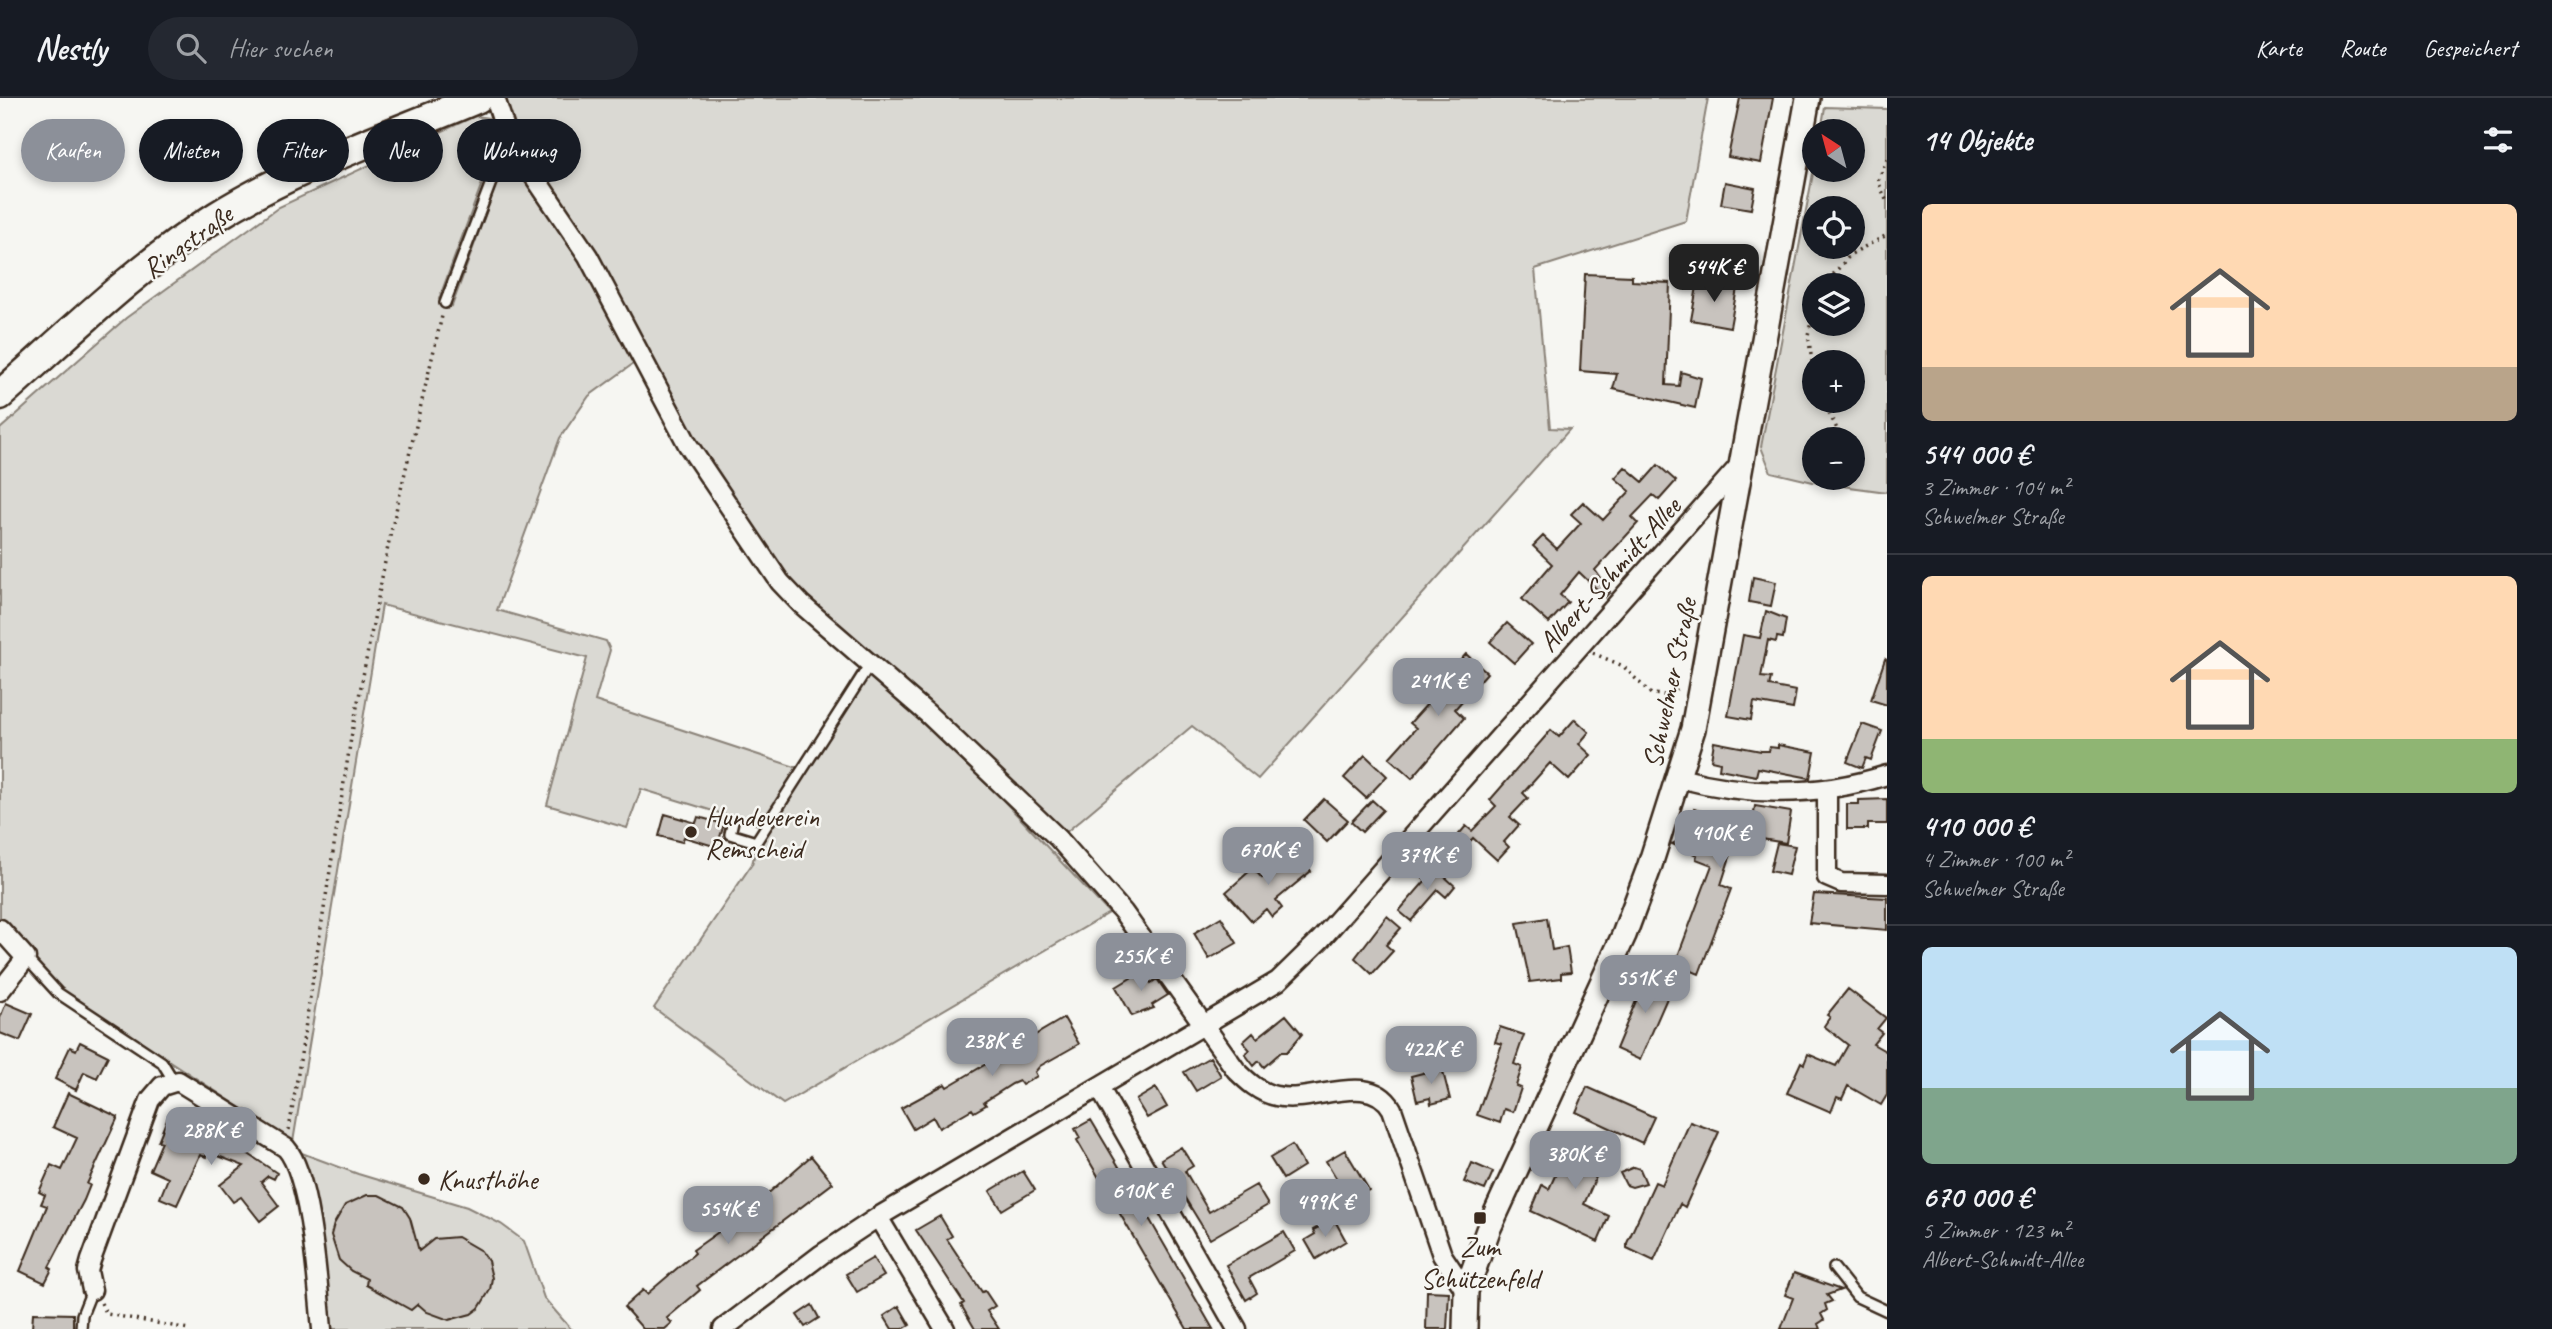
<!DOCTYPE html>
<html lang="de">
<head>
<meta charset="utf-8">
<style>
  :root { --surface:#171b24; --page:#242831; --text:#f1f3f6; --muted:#9ea1a6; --line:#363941; --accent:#8c9099 }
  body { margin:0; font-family:Caveat,sans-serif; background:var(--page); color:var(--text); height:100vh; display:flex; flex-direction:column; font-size:26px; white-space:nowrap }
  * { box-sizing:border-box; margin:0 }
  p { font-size:23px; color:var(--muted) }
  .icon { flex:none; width:38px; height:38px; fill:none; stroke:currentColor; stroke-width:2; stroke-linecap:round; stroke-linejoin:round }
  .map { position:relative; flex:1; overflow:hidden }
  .side { display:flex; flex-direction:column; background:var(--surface); width:665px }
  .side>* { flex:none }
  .banner { position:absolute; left:21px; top:21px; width:665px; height:63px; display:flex; gap:14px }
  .needle { width:46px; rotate:324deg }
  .buttons { position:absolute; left:1802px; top:21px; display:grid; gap:14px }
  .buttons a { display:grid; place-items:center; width:63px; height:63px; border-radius:50%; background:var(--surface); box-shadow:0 4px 10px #0003; font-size:35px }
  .price { position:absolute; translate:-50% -60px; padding:0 16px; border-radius:14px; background:var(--accent); color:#fff; font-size:23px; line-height:46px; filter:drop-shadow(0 2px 4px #0008) }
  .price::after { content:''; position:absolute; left:50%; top:42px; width:21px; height:16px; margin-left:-10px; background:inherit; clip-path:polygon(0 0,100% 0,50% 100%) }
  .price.on { background:#222; color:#fff }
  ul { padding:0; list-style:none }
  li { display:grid; align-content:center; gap:14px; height:371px; padding:0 35px }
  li+li { border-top:2px solid var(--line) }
  li span { display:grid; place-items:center; height:217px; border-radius:10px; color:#555 }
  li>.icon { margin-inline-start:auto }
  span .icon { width:126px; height:126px; fill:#fffc; stroke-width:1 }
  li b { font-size:30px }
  h2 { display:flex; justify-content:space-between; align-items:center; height:84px; padding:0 35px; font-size:30px }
  .chip { padding:0 24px; border-radius:32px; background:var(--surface); box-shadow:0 4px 10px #0003; font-size:24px; line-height:63px }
  .chip.on { background:var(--accent); color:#fff }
  header { display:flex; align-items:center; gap:42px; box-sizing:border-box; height:98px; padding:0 35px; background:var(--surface); border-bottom:2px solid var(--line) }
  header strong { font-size:33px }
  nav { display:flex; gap:38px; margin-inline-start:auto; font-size:24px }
  .search { width:490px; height:63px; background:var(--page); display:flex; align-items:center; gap:18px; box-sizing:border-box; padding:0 24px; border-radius:38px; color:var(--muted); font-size:26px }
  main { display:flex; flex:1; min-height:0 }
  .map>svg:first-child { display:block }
  .green { fill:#dad9d3; stroke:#8a8278; stroke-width:2; fill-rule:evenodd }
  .building { fill:#c8c3be; stroke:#3b2a1e; stroke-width:2 }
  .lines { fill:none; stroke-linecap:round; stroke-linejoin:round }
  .service-casing { stroke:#3b2a1e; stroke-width:14 }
  .minor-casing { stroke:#3b2a1e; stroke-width:23 }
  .tertiary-casing { stroke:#3b2a1e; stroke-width:28 }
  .primary-casing { stroke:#3b2a1e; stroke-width:33 }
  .path { stroke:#3b2a1e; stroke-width:3.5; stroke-dasharray:2 5; stroke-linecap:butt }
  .service { stroke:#f6f6f2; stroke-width:9 }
  .minor { stroke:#f6f6f2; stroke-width:18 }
  .tertiary { stroke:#f6f6f2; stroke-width:23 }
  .primary { stroke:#f6f6f2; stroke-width:28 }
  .poi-dot { fill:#3b2a1e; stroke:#f6f6f2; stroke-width:2.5 }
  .labels { text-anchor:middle; stroke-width:5; stroke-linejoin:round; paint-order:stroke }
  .street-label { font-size:28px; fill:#3b2a1e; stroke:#f6f6f2 }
  .poi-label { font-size:28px; fill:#3b2a1e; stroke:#f6f6f2; text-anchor:start }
</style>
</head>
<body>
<header>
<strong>Nestly</strong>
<div class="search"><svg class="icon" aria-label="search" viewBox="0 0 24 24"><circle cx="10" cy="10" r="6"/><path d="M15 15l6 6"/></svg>Hier suchen</div>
<nav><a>Karte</a><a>Route</a><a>Gespeichert</a></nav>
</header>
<main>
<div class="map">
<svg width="1887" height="1231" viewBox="0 0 1887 1231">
  <rect width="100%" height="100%" fill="#f6f6f2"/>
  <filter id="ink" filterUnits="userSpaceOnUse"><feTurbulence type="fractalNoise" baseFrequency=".0143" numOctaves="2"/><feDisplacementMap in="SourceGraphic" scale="14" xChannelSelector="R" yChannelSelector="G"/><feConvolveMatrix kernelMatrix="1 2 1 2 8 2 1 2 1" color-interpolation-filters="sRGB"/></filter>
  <g filter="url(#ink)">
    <path class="green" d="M505,0H1708L1686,123L1535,171L1550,330L1570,331L1258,681L1192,628L1064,736L791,488L707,367L512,36Z
      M1825,9L1887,11V394L1813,384L1771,374L1761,349L1815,65V72H1853V33H1821ZM1815,110H1853V149H1815ZM1815,187H1853V226H1815ZM1815,264H1853V303H1815ZM1815,341H1853V380H1815Z
      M475,18L488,20L498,42L439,201L452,208L509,51L567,136L637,263L589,298L560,340L497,512L606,543L610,552L595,603L798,670L858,573L875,580L1003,702L1109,815L783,1006L654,910L752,766L762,728L641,691L627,730L547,707L587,560L382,507L293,1044L58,890L0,824V331L126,220L279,109Z
      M299,1054L358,1076L467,1109L501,1126L524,1143L544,1200L571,1231H323C319,1182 321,1096 299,1054Z"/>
    <path class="building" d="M1740,0H1773L1761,65L1728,59Z
      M1725,84L1755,90L1751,111L1721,106Z
      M1585,176L1632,178V183L1670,185L1666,287L1679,288L1681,274L1701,280L1695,310L1613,291L1617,276L1580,273Z
      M1698,183L1737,190L1730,229L1691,222Z
      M1658,367L1676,383L1659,402L1653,397L1632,419L1638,425L1595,472L1610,494L1605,499L1579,474L1560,497L1568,504L1549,525L1522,501L1552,466L1533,448L1543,438L1557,451L1581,425L1571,416L1583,404L1603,422L1630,393L1615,380L1625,369L1643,384Z
      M1753,479L1776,484L1771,508L1749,504Z
      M1766,513L1786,521L1783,540L1777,539L1776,544L1768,542L1761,579L1771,580L1769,588L1796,593L1793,611L1754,604L1751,622L1728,618L1743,537L1760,540Z
      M1507,525L1531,546L1514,565L1490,544Z
      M1466,556L1487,575L1455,611L1464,620L1412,680L1389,660L1416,630L1410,625L1449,582L1446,579Z
      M1885,561L1887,562V607L1871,602Z
      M1575,621L1589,634L1579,646L1591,657L1569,682L1550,665L1523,695L1528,700L1510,719L1519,727L1504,744L1509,749L1497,762L1473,740L1464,750L1454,742L1466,728L1472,733L1496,708L1490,702L1551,632L1559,639Z
      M1862,626L1882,633L1871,662L1866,660L1862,670L1847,664Z
      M1714,644L1761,653H1769L1770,649L1778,650V647L1815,654L1810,680L1758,670L1756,678L1719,671L1720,664L1711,662Z
      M1365,657L1387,678L1366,700L1344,680Z
      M1324,701L1348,722L1327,744L1304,722Z
      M1887,701V726H1868V731H1847V706H1859V702Z
      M1372,702L1383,712L1362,734L1351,724Z
      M1755,708L1791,714L1786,745L1737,737L1721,787L1731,791L1699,876L1675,866L1712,767L1696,761L1697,757L1672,746L1684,740L1694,711L1752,727Z
      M665,716L696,725L698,719L724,726L717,749L684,739L682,744L659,738Z
      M1777,745L1795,748L1788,777L1770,773Z
      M1295,752L1311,773L1276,802L1282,810L1272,819L1266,811L1252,823L1226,794L1253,770L1262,780Z
      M1432,767L1455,788L1446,799L1438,792L1411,823L1399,813L1426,782L1421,778Z
      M1814,796L1887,800V832L1809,825Z
      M1387,818L1401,830L1386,847L1393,853L1372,876L1355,860Z
      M1221,819L1237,845L1209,861L1194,835Z
      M1547,820L1552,852L1567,849L1571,874L1561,875V880L1530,884L1517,825Z
      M1144,872L1151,885L1157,881L1168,897L1152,907L1154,910L1132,918L1116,889Z
      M1648,874L1674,884L1640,962L1616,951Z
      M1848,891L1886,920L1877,931L1882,935L1873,946L1887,954V997L1881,1007L1848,988L1842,1001L1837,999L1831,1014L1787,995L1801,964L1804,966L1808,956L1836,968L1848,947L1824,928L1830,919L1827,917Z
      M6,905L32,916L20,943L0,935V920Z
      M1286,917L1302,936L1287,954H1281L1264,969L1259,963L1254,968L1245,956L1250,952L1243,944L1253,935L1257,940Z
      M1064,920L1079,946L1040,968L1035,974L1037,978L1022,987L1019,983L1012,986L984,1004L986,1007L974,1014L972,1011L939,1030L933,1019L913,1031L901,1010L945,986L947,989Z
      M1500,929L1524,937L1514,966L1522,969L1516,988L1521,990L1513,1014L1504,1011L1500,1025L1477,1017L1502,946L1495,944Z
      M80,944L108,958L97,980L84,974L76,992L55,981L70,949L76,952Z
      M1210,959L1221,978L1196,993L1184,974Z
      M1442,970L1450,1001L1431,1006L1430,1000L1417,1003L1411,978Z
      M1587,989L1654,1019L1642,1045L1576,1014Z
      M1156,990L1167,1009L1147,1020L1136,1002Z
      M68,995L118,1019L87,1086L90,1087L84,1102L49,1169L52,1171L45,1185L20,1173L47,1108L41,1106L45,1097L39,1094L51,1067L62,1072L77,1040L53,1029Z
      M167,1021L229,1043L277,1075L274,1081L268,1078L261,1084L279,1108L260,1123L241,1099L233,1104L220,1087L244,1068L208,1054L206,1059L200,1057L177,1107L160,1100L168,1080L150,1072L162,1044L158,1043Z
      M1091,1022L1128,1084L1213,1231H1187L1077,1042L1080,1040L1075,1031Z
      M1690,1024L1719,1034L1685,1109L1680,1106L1654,1163L1627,1150V1145L1655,1084L1662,1087Z
      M1572,1040L1616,1060L1610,1075L1600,1070L1584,1106L1609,1118L1598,1144L1531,1113L1542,1087L1549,1091Z
      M1292,1047L1304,1068L1283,1081L1270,1060Z
      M1181,1049L1193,1068L1185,1073L1209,1114L1256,1087L1268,1107L1210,1141L1161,1061Z
      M1345,1052L1369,1092L1350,1103L1326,1063Z
      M811,1058L833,1085L697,1188L700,1192L667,1220L672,1225L665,1231H643L624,1209L643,1192L647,1196L695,1155L693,1152L748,1113Z
      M1472,1065L1493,1074L1485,1092L1464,1084Z
      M1634,1069L1640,1071L1646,1085L1632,1089L1626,1087L1620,1075Z
      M1023,1073L1035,1092L1002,1112L990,1093Z
      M367,1097H379L403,1109L410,1120L419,1153L434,1141L457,1139L481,1153L488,1163L492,1180L490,1192L479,1210L471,1216L449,1222L427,1214L418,1206L411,1212L366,1187L367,1181L351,1173L339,1162L331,1137L334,1126L345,1107Z
      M940,1118L952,1138L947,1141L982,1194L985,1193L995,1208L987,1213L999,1231H975L961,1207L964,1205L916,1132Z
      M1334,1121L1346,1143L1316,1161L1305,1142L1315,1136L1313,1132Z
      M1284,1134L1295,1153L1249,1180L1257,1195L1246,1202L1226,1167Z
      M873,1160L884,1178L857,1194L846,1176Z
      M1794,1175L1841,1192L1827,1197L1832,1203L1825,1206L1827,1212L1821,1216L1824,1222L1818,1226L1820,1231H1781L1793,1200L1785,1197Z
      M1427,1193L1449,1194L1447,1231H1426Z
      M812,1207L819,1220L805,1229L797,1217Z
      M899,1208L910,1227L903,1231H892L884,1218Z
      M33,1215L73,1216V1231H32Z"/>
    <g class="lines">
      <defs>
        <path id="service" d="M445,205L508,40
          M733,723L730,736L756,744L870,566
          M26,860L58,895L162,964L173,982
          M1834,1170L1857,1199L1887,1213
          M81,1231L82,1217L92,1192"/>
        <path id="minor" d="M495,0L508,40L588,158L688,347L780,484L801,506L928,616L1058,740L1123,814L1236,972C1247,983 1260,995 1276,998C1312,1007 1369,971 1392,1011L1442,1157L1466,1193
          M1679,680C1750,699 1818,699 1887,677
          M1827,693V779L1841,785L1887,786
          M0,831L26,860L0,893
          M1099,989L1237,1231
          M878,1119L945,1231
          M92,1192L88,1173L91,1162L150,1002L162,988L178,983L286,1050C311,1078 318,1190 322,1231
          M723,1231L822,1156L878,1119L1278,883L1321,841L1740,367"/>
        <path id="tertiary" d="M1465,1231L1466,1193L1488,1132L1624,837L1649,770L1693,631L1808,0"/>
        <path id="primary" d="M0,297C70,235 138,168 217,118C297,68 391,37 478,0"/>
      </defs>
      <use href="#service" class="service-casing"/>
      <use href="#minor" class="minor-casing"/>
      <use href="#tertiary" class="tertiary-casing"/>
      <use href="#primary" class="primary-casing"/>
      <path class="path" d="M1887,61L1878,83L1887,104
        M1824,187L1851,156L1887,137
        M1815,207L1808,237L1815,283
        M1823,303L1842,341
        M1593,555L1623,568L1651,596L1664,597L1680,589
        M289,1032L351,640L390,438L442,218
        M101,1205L107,1216L189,1231"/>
      <use href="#service" class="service"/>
      <use href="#minor" class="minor"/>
      <use href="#tertiary" class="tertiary"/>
      <use href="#primary" class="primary"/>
    </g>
  </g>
  <g class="poi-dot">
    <circle cx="691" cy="734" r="7"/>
    <circle cx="424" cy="1081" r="7"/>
    <rect x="1473" y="1113" width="14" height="14" rx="3.5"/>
  </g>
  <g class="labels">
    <g class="street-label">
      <text transform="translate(187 143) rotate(-36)" y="10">Ringstraße</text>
      <text transform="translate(1609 476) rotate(-48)" y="10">Albert-Schmidt-Allee</text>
      <text transform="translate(1669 585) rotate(-78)" y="10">Schwelmer Straße</text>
    </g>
    <g class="poi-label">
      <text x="705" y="728">Hundeverein<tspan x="705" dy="32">Remscheid</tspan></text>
      <text x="438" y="1091">Knusthöhe</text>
      <text x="1480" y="1158" text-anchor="middle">Zum<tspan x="1480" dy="32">Schützenfeld</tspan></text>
    </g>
  </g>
</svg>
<div class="buttons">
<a><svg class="needle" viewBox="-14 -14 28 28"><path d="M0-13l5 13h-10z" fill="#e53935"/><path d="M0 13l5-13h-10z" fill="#9ea1a6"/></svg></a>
<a><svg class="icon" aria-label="locate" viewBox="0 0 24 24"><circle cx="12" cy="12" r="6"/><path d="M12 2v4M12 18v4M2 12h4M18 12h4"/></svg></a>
<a><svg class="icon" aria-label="layers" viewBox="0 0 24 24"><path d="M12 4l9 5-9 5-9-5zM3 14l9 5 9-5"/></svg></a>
<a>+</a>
<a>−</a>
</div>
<b class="price on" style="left:1714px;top:206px">544K €</b>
<b class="price" style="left:1438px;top:620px">241K €</b>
<b class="price" style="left:1720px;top:772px">410K €</b>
<b class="price" style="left:1268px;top:789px">670K €</b>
<b class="price" style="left:1427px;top:794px">379K €</b>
<b class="price" style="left:1141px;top:895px">255K €</b>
<b class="price" style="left:1645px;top:917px">551K €</b>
<b class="price" style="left:992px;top:980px">238K €</b>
<b class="price" style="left:1431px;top:988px">422K €</b>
<b class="price" style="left:211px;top:1069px">288K €</b>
<b class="price" style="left:1575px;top:1093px">380K €</b>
<b class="price" style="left:1141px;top:1130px">610K €</b>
<b class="price" style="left:1325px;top:1141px">499K €</b>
<b class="price" style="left:728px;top:1148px">554K €</b>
<div class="banner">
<a class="chip on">Kaufen</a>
<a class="chip">Mieten</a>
<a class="chip">Filter</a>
<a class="chip">Neu</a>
<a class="chip">Wohnung</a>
</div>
</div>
<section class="side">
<h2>14 Objekte<svg class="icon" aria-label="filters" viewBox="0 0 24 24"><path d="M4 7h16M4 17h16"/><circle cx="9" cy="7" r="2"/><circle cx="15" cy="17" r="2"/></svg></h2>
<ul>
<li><span style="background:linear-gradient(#ffd9b3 75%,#b9a48a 0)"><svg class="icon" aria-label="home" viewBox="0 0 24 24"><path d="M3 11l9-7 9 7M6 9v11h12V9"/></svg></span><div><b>544 000 €</b><p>3 Zimmer · 104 m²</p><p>Schwelmer Straße</p></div></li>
<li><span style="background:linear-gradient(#ffd9b3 75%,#8fb573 0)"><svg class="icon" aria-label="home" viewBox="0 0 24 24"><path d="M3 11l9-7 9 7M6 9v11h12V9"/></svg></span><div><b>410 000 €</b><p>4 Zimmer · 100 m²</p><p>Schwelmer Straße</p></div></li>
<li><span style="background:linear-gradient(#bfe0f5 65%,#7fa58c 0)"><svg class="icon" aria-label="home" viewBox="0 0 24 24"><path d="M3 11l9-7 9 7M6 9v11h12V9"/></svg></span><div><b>670 000 €</b><p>5 Zimmer · 123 m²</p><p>Albert-Schmidt-Allee</p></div></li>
</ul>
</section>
</main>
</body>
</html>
